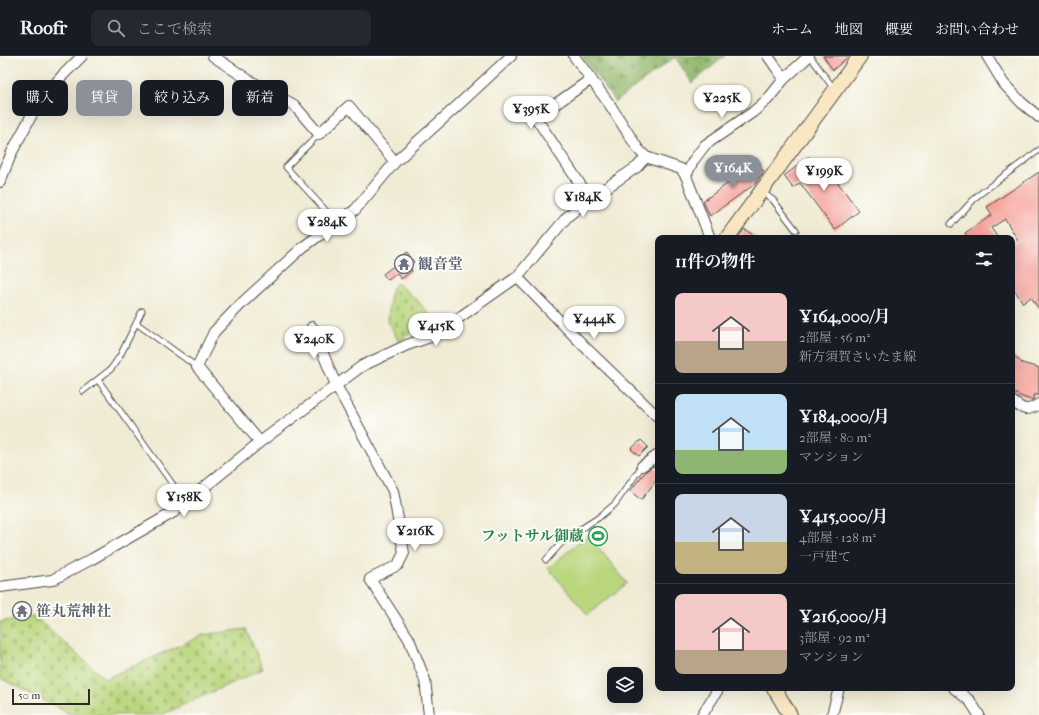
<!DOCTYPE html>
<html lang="ja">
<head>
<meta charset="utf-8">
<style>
  :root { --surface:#171b24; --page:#242831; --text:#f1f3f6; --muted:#9ea1a6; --line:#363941; --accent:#8c9099 }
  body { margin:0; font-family:"IM FELL French Canon","Noto Serif JP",serif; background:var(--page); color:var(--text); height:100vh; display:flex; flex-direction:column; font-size:15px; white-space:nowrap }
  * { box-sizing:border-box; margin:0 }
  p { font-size:13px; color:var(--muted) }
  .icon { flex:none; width:22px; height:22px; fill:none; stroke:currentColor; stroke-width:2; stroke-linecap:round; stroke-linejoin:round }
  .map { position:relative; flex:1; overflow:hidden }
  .sheet { position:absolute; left:655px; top:179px; width:360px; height:456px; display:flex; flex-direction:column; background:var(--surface); border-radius:8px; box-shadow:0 4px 16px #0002 }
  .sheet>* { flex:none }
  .banner { position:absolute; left:12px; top:24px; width:380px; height:36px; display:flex; gap:8px }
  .controls { position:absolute; left:607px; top:611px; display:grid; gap:8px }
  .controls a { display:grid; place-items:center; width:36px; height:36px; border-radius:8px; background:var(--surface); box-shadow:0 4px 16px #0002; font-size:20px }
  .scale { position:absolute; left:12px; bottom:10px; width:78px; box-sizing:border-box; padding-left:4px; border:2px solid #2b2b2b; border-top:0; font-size:11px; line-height:14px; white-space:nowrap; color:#2b2b2b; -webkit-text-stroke:3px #fdfcf7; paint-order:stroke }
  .price { position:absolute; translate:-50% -34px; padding:0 9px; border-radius:14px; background:#fff; color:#222; font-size:13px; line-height:26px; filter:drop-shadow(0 1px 2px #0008) }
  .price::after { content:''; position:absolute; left:50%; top:24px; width:12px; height:9px; margin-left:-6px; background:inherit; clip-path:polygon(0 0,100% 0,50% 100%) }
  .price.on { background:var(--accent); color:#fff }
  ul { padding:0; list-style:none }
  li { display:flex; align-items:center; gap:12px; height:100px; padding:0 20px }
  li+li { border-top:1px solid var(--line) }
  li span { display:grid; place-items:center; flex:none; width:112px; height:80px; border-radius:8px; color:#555 }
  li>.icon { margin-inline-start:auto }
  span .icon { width:48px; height:48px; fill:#fffc; stroke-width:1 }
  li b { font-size:17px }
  h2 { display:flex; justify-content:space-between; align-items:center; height:48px; padding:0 20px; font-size:17px }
  .chip { padding:0 14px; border-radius:8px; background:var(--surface); box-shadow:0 4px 16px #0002; font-size:14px; line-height:36px }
  .chip.on { background:var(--accent); color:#fff }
  header { display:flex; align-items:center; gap:24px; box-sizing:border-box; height:56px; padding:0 20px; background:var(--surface); border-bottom:1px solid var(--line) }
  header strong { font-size:19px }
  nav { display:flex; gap:22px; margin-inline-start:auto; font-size:14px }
  .search { width:280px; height:36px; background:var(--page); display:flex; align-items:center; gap:10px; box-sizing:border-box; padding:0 14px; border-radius:8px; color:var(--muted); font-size:15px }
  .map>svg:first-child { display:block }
  .green { fill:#bad77e; stroke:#728154 }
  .forest { fill:url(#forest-firs); stroke:#5f724c }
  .cemetery { fill:url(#cemetery-stones); stroke:#728154 }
  .building { fill:#f59f98 }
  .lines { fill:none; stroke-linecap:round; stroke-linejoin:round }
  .service-casing { stroke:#494844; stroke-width:7 }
  .minor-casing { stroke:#494844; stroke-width:12 }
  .secondary-casing { stroke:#494844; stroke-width:16 }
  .service { stroke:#fff; stroke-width:5 }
  .minor { stroke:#fff; stroke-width:10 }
  .secondary { stroke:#f9e7c3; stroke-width:14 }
  .labels { text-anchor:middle; stroke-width:4; stroke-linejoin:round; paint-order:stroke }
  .worship-label { font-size:15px; font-weight:bold; fill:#5b616d; stroke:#fdfcf7; text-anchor:start }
  .leisure-label { font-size:15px; font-weight:bold; fill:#27864d; stroke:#fdfcf7; text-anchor:end }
</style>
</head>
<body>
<header>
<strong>Roofr</strong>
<div class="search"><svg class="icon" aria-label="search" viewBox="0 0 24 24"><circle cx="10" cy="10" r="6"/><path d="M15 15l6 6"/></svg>ここで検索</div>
<nav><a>ホーム</a><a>地図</a><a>概要</a><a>お問い合わせ</a></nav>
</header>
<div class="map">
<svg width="1039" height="659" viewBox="0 0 1039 659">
  <defs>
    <pattern id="forest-firs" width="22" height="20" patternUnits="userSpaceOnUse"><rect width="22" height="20" fill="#93b86d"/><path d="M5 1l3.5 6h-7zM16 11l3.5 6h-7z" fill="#78965a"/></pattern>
    <pattern id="cemetery-stones" width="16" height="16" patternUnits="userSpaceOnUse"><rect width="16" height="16" fill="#bad77e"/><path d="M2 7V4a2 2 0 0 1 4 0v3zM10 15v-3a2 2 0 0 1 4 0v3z" fill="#a0b96d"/></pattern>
  </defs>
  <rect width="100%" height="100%" fill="#fdfcf7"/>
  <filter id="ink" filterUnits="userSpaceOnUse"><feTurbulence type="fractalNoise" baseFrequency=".025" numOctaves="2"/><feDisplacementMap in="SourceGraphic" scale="8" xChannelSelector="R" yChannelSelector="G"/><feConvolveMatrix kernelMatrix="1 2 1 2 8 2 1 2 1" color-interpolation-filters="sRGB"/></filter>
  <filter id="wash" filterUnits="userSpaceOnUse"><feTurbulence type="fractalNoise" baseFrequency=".012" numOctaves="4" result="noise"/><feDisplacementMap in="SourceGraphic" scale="16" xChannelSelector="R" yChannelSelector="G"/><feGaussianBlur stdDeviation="0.9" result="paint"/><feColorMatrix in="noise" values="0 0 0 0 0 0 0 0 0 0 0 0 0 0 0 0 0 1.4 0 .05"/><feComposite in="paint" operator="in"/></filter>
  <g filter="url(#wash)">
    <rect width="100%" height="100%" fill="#f0ebd4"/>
    <path class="green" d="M588,479L627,527L588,559L548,512Z"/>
    <path class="forest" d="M582,0H725L692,27L675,1L615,46Z"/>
    <path class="cemetery" d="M397,227L419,246L430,259L399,286L388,265L391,233Z
      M34,560L105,623L203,579L246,573L263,613L161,659H72L0,622V566Z"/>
    <g id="blocks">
      <path class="building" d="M823,0H849L833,14Z
        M809,101L818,113L824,108L859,155L835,174L800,127L793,132L784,120Z
        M753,107L764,115L755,128L710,160L703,145L730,126L734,119L745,115L749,109L751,110Z
        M1039,116V253L1031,241L1023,247L1012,230V188L1018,184L1005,163L991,172L998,182H968L965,177L992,159L987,151Z
        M744,173L758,182H738Z
        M407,196L414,206L409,210L412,215L401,223L397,217L388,224L383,218L400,205L399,202Z
        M1012,298L1022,307L1039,312V339H1034L1033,344L1025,342L1012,336Z
        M641,384L648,391L639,400L631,393Z
        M653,410L658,414V422L641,444L630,435L646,415Z"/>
    </g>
  </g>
  <g filter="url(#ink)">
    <use href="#blocks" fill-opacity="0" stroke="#494844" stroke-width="1"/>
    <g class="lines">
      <defs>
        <path id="service" d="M810,0L834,33
          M319,78L286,111L337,167
          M762,136L773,144L796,174
          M951,168L977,140L1039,94
          M136,267L197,311
          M98,324L186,447
          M83,335L111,313L120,300L142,255
          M546,504L565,483L598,462L615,448L642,410"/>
        <path id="minor" d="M213,0L247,23L294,49L319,78L349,50L395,106
          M574,0L610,49L638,93L646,101L681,113L686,120L710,182
          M768,0L784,23
          M987,0L1004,28L1022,47L1039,61
          M686,120L693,105L705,89L753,56L768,43L784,23L809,0
          M0,126L12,96L37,49L62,20L82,0
          M590,143L536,62L591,23
          M517,221L584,290L658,361
          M312,271L336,329L393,435L404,497L398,509L370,523L409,583L425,624L429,659
          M1012,345C1023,354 1027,356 1039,348
          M260,386L197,311L214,276L242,247L303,191L355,154L395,106L456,51L511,0
          M642,410L658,399
          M0,531L52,524L92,503L174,456L260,386L362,310L407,289L433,280L517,221L567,161L585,146L637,111L646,101
          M954,632L970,645L979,659
          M702,659L719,632
          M832,659L839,632"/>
        <path id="secondary" d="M727,182L860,0
          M774,632L790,659"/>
      </defs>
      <use href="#service" class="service-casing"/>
      <use href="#minor" class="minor-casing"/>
      <use href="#secondary" class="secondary-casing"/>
      <use href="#service" class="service"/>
      <use href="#minor" class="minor"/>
      <use href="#secondary" class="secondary"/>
    </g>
  </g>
  <defs>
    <symbol id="temple-ring" viewBox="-11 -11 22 22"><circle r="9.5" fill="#fdfcf7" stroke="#6b7280" stroke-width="1.5"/><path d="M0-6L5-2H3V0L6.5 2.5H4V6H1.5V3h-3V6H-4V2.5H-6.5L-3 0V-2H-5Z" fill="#6b7280"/></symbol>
    <symbol id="stadium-ring" viewBox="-11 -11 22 22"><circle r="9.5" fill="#fdfcf7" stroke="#2e9e5b" stroke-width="1.5"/><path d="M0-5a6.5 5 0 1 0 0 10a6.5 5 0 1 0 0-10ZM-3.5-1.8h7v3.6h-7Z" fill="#2e9e5b"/></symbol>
  </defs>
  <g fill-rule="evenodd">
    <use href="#temple-ring" x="393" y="197" width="22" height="22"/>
    <use href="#stadium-ring" x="587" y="469" width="22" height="22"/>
    <use href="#temple-ring" x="11" y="544" width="22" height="22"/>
  </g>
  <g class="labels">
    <g class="worship-label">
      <text x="418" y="213">観音堂</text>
      <text x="36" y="560">笹丸荒神社</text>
    </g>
    <g class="leisure-label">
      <text x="584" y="485">フットサル御蔵</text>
    </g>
  </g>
</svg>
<div class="controls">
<a><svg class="icon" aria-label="layers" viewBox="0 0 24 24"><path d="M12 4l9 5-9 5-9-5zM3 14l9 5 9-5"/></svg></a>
</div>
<div class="scale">50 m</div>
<b class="price" style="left:722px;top:63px">¥225K</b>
<b class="price" style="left:531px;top:74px">¥395K</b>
<b class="price on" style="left:733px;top:133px">¥164K</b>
<b class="price" style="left:824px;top:136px">¥199K</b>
<b class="price" style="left:583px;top:162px">¥184K</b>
<b class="price" style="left:327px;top:187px">¥284K</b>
<b class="price" style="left:594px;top:284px">¥444K</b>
<b class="price" style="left:436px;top:291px">¥415K</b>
<b class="price" style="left:314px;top:304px">¥240K</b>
<b class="price" style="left:184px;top:462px">¥158K</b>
<b class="price" style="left:415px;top:496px">¥216K</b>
<div class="banner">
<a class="chip">購入</a>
<a class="chip on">賃貸</a>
<a class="chip">絞り込み</a>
<a class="chip">新着</a>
</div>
<section class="sheet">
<h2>11件の物件<svg class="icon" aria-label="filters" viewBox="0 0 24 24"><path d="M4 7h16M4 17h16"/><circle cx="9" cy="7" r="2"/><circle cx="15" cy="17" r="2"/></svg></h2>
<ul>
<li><span style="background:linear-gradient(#f6c9c9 60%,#b9a48a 0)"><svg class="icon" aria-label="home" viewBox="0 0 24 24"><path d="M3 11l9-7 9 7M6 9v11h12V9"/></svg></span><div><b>¥164,000/月</b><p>2部屋 · 56 m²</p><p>新方須賀さいたま線</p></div></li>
<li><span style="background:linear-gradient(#bfe0f5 70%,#8fb573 0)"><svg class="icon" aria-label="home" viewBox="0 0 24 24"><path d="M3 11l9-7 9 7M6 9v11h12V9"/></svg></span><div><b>¥184,000/月</b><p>2部屋 · 80 m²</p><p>マンション</p></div></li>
<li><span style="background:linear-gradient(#c9d6e8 60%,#c2b280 0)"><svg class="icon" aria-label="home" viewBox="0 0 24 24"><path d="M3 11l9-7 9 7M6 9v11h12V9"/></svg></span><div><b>¥415,000/月</b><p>4部屋 · 128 m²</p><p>一戸建て</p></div></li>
<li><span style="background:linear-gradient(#f6c9c9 70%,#b9a48a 0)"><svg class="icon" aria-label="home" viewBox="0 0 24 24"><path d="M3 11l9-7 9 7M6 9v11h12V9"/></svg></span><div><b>¥216,000/月</b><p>3部屋 · 92 m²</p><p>マンション</p></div></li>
</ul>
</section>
</div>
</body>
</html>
